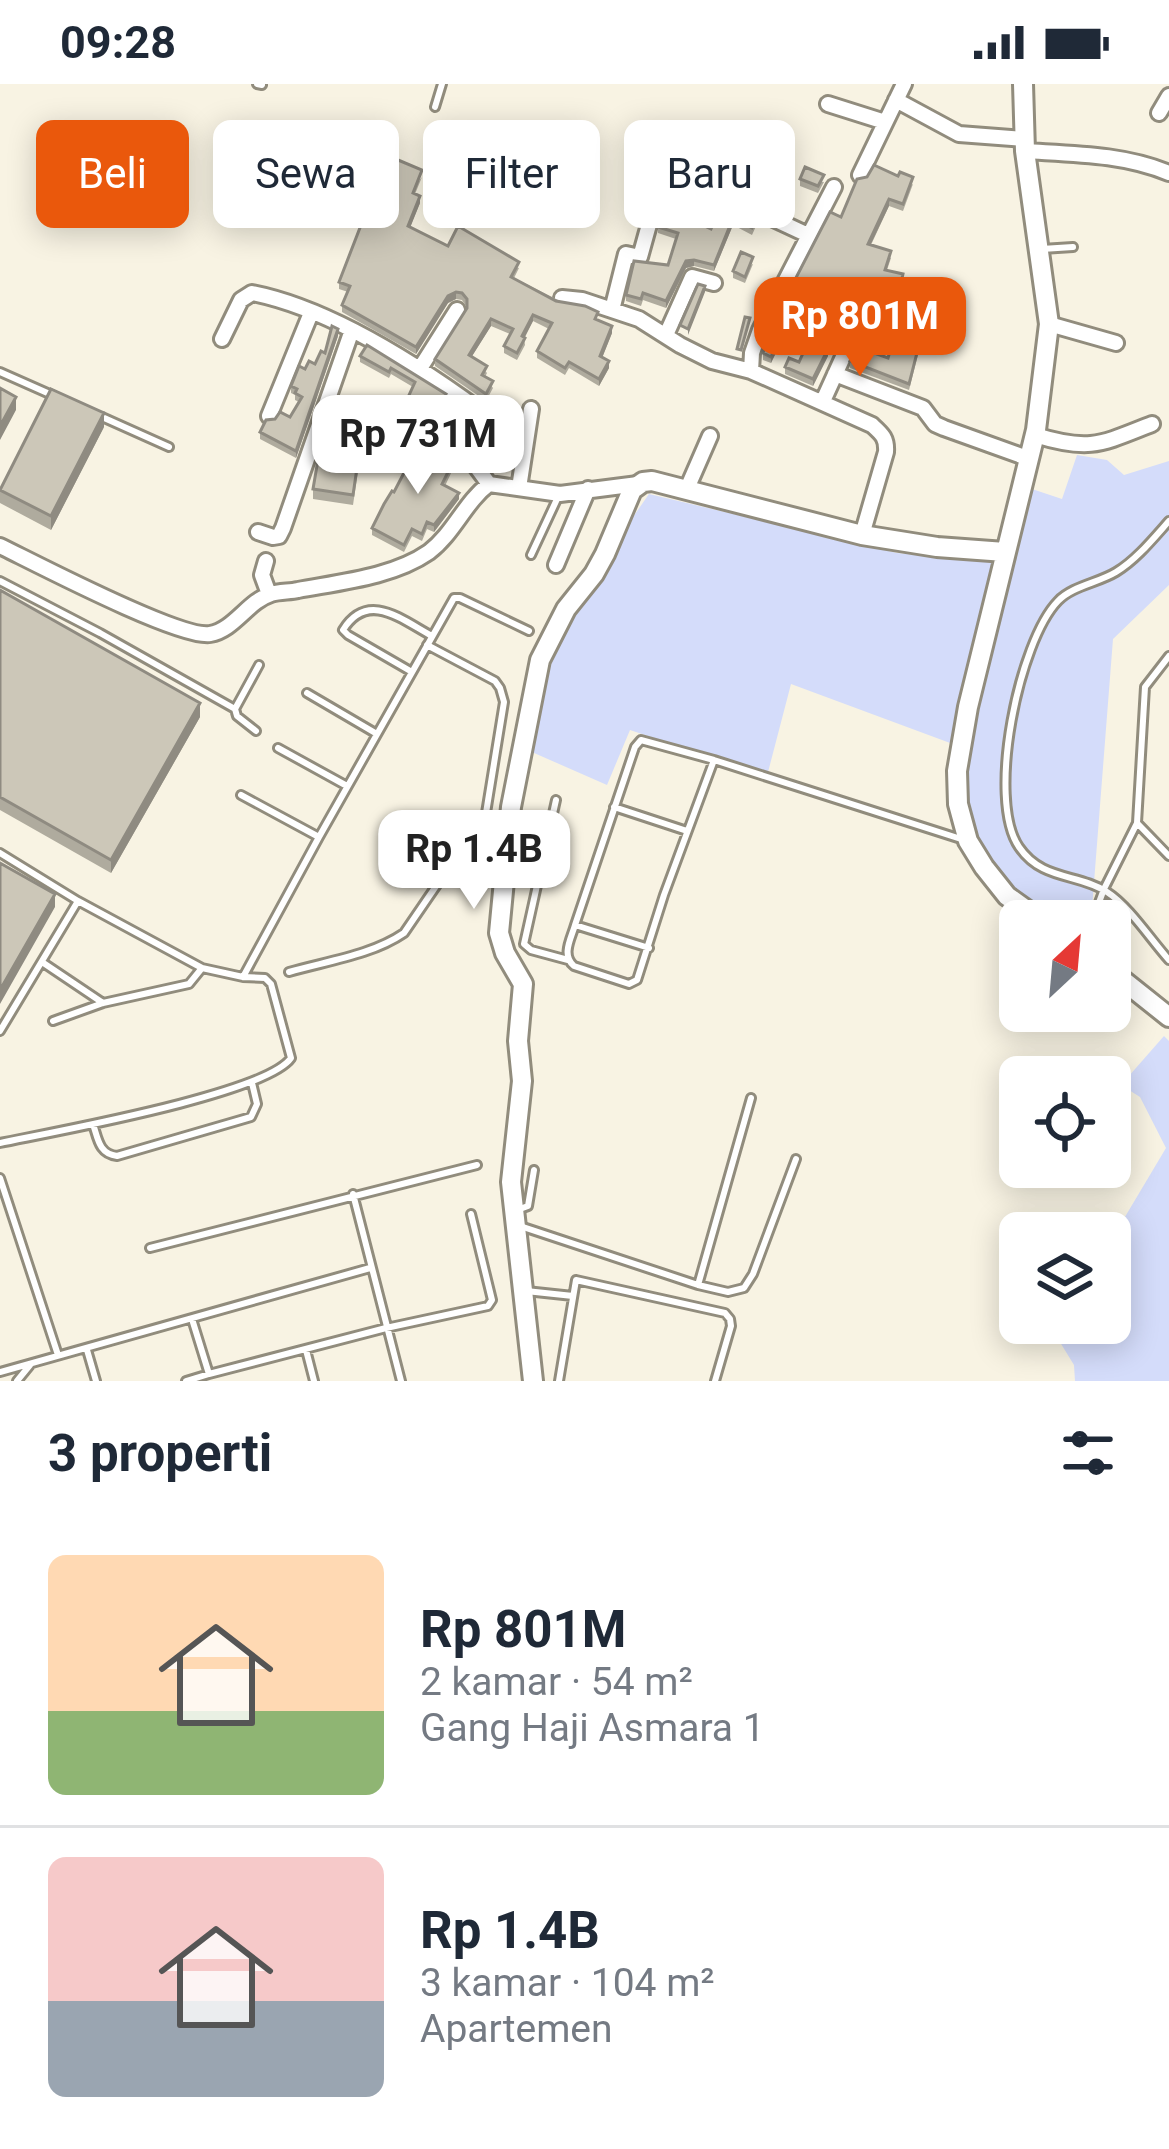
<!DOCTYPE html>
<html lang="id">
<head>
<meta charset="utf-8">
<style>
  :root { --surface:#fff; --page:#f6f6f7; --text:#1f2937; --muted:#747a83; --line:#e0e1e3; --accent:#ea580c }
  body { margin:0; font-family:Roboto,sans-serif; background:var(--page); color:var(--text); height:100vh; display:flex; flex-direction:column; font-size:45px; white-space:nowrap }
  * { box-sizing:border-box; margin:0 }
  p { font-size:39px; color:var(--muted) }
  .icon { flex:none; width:66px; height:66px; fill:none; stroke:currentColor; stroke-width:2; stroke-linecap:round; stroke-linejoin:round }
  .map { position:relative; height:1297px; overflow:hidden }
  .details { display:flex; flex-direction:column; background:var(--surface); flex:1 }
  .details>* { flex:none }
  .hud { position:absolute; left:36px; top:36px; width:1098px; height:108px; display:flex; gap:24px }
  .needle { width:78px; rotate:26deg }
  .fabs { position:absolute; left:999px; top:816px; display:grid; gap:24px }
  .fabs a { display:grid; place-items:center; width:132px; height:132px; border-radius:18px; background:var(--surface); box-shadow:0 6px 30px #0003; font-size:60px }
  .price { position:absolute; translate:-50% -102px; padding:0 27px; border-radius:24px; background:#fff; color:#222; font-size:39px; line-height:78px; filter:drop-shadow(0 3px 6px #0008) }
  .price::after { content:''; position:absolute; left:50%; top:72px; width:36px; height:27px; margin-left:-18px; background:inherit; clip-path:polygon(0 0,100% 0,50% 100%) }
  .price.current { background:var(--accent); color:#fff }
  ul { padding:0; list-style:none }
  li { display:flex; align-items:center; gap:36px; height:300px; padding:0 48px }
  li+li { border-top:3px solid var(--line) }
  li span { display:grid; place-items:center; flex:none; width:336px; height:240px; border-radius:18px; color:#555 }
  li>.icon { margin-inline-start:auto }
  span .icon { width:144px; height:144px; fill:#fffc; stroke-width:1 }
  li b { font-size:51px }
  h2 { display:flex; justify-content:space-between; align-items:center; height:144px; padding:0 48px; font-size:51px }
  .pill { padding:0 42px; border-radius:18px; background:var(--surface); box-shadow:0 6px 30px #0003; font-size:42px; line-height:108px }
  .pill.current { background:var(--accent); color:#fff }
  .status { display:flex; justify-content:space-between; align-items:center; height:84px; padding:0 60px; background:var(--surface); direction:ltr }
  .status svg { height:33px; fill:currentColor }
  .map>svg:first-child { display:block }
  .green { fill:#d4dcfa }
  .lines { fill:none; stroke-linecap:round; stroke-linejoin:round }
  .lane-casing { stroke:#918c7d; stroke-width:12 }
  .street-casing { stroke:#918c7d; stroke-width:20 }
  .secondary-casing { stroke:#918c7d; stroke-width:24 }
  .lane { stroke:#fff; stroke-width:6 }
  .street { stroke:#fff; stroke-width:14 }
  .secondary { stroke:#fff; stroke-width:18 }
  .wall { fill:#afab9e }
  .shaded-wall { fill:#8f8b81 }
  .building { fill:#ccc7b8; stroke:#8f8b81; stroke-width:3 }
</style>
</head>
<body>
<div class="status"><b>09:28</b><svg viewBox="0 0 49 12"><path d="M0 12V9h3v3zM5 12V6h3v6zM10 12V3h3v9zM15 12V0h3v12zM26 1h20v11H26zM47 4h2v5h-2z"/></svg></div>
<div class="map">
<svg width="1169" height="1297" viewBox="0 0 1169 1297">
  <rect width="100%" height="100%" fill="#f8f3e3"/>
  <path class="green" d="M1077,371L1107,376L1124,391L1169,377V501L1113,555L1091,837H1051L955,754L969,666L791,600L767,692L630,646L607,701L525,665L537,593L571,522L649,410L897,469L1006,480L1029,404L1062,415Z
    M1164,952L1169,957V1297H1075L1074,1281L1055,1250L1062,1239H1110V1158L1166,1064L1140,1013L1121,1001Z"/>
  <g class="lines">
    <defs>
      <path id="lane" d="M257,0L262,1
        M435,23L442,0
        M1042,165L1073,163
        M0,288L52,311
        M102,333L169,363
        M1169,437C1153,455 1136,476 1116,488C1098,499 1072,502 1058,517C1019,557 986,715 1019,763C1042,797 1078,789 1107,808C1129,822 1151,856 1169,876
        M531,471L558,413
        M0,497L100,549L235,625L237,632L256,647
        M412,588L348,551L343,546C368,506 402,536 432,552
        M307,609L377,650
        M235,625L259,581
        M278,664L347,702
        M714,676L664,811L637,896L629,900L574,882C561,871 571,855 575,841L635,663L641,656L714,676L961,755
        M241,711L317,752
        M556,716L524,860L531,866L568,876
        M614,723L687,747
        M1138,740L1169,772
        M0,769L78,817L202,884L243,893L265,894L271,900L291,974C266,1010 52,1048 0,1059
        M1092,837L1104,805L1137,739L1145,603L1169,572
        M575,841L649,864
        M42,878L103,919
        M289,888C327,877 372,871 404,849L486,729L504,618L500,604L495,597L427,561
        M243,893L319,753L454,514H460L529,547
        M53,937L103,919L189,900L202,884
        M0,947L78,817
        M93,1040C98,1055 99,1070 117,1072L251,1033L257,1020L252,999
        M0,1094L58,1271
        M353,1110L401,1297
        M517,1126L528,1122L534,1086
        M520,1142L698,1201L728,1208L744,1204L753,1190L796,1075
        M150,1164L477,1081
        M698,1201L751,1014
        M526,1207L573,1212
        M192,1235L209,1290L386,1244L488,1222L492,1216L471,1130
        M87,1266L96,1297
        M306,1266L314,1297
        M0,1288L370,1184
        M17,1297L30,1281
        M186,1297L209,1290
        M559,1297L576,1196L725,1229L730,1235L731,1242L715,1297"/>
      <path id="street" d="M896,16L959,50L1025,55
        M828,20L885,38
        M1159,29L1169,12
        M1025,67C1073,70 1124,70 1169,89
        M860,91L904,0
        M750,124L808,151
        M562,214L582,216L639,235L680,261L712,277L751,287L872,341C882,350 887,354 886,368L862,451
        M612,226L626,170L640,173L655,119
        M1049,240L1116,259
        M666,251L692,193L714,199
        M222,255L241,216L252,209C329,224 416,280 479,326L482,334L472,377L489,400
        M419,286L457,226
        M751,287L752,269L760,246L834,103
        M835,290L923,324L935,340L944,344L1030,375
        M823,317L853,251C867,241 885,250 901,254
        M269,332L311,229
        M1035,351C1090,368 1101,360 1152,340
        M424,356L473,379
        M519,404L531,325
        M686,407L710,352
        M258,448L273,453L279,452L283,444L352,246
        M0,462C35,479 180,555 210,550C234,546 248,517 271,510C279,507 290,508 298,506C341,498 393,493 429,468C454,449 465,418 489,400L560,410L638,400
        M266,477L262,491L269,510
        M556,481L588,405"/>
      <path id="secondary" d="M1023,0L1025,67L1049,240L1036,346L968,623L957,687L958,720L968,757L984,783L1007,812L1042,837
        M1110,886L1169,933
        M533,1297L511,1098L522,997L518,957L523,900L505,869L499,849L511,723L540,576L566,525L594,490L605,470L632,406L643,398L652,397L862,451L937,463L1005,468"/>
    </defs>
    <use href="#lane" class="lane-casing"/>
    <use href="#street" class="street-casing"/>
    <use href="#secondary" class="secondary-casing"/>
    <use href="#lane" class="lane"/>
    <use href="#street" class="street"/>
    <use href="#secondary" class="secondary"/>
  </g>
  <path class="wall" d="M422,93L415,110L420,119L410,143L448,162L519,184L514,194L598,236L612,249L602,274L609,284L599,302L569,284L565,291L537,274V267L549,245L533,237L524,253L525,261L517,276L504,269V262L510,250L491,242L472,272L487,289L485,293L493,304L486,317L435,282V275L467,224L462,216L456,215L448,219L416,270L342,228V221L348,208L339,205V198Z
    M694,93L736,95L732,108L742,125L757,140L752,151L733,141L714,187L694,182L686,184L666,224L643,216L641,222L626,217V211L668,181L676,155L658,149V143L692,124L688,134L711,145L718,129L697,122L702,102L694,99Z
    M800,95L824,98L818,109L800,102Z
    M774,100L767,119L754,113V107Z
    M913,100L903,127L889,122L871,161L891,174L887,186L903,197L899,213L866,205L863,230L851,228L838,226L840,208L818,204L808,223L800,219L771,279L763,276V269L841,133Z
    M753,180L745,199L733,194V187Z
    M923,227L921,234L929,243L925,256L922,255L909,306L850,284V277L870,258L868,267L888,274L903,258L910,254V249L903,243V236Z
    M338,252L296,374L260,355V348L290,333L299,318L295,316V311L291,309V302L305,285L315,280Z
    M367,261L446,316L433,337L464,353V362L422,345V338L404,328V322L413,303L391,290L389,294L360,278V272Z
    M828,272L813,302L785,290V283Z
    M104,343L51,446L0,419V404Z
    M418,359L461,382V389L453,385L445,402L459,415L434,448L427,445L422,457L412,452L404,468L372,451V444L409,384L418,365Z
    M358,387L353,421L313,415V405Z
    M0,506L200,633L111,789L0,726Z"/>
  <path class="shaded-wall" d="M420,112V119L408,149V142Z
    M889,115V122L868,166V160Z
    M733,134V141L714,187V181Z
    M694,176V182L686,184L666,224V217L686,177Z
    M818,197V204L808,223V217Z
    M705,202V208L688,251V245Z
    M456,208V215L448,219L416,270V263L448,212Z
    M800,213V219L771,279V273Z
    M533,231V237L522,259V252Z
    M491,235V242L469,277V271Z
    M612,242V249L600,279V272Z
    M338,245V252L296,374V367Z
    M828,265V272L813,302V295Z
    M609,277V284L599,302V295Z
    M446,310V316L430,342V336Z
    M16,313V326L0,356V342Z
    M104,329V343L51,446V432Z
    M459,409V415L434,448V441Z
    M200,619V633L111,789V776Z
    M55,810V823L0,920V906Z"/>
  <path class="building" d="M391,73L422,86L413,109L420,112L408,142L448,162L458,142L519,178L511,193L556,217L585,222L598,228L595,235L612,242L600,272L609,277L599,295L569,278L565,284L537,267L552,239L533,231L522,252L525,254L517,269L504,262L513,245L491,235L469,271L487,282L482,291L493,297L486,310L435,275L467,224V215L462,209L456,208L448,212L416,263L342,221L350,202L339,198L380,92L383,93Z
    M700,79L724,88L725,85L736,89L730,107L741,112L739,117L742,125L757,133L752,144L733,134L714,181L694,176L686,177L666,217L643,209L641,215L626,211L634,177L668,181L678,149L658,143L673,110L692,118L686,133L711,145L720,123L697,116L703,96L694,93Z
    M874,81L898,92L900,88L913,93L903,120L889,115L868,160L891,167L885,186L903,190L899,207L866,198L863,223L851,222L838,220L841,202L818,197L808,217L800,213L771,273L763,269L770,244L830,128L841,133L857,95L867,93Z
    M805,83L824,91L818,102L800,95Z
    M761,88L774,93L767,113L754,107Z
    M741,168L753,173L745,193L733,187Z
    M698,200L705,202L688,245L680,241Z
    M906,216L923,221L919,234L929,237L925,249H922L909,300L850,277L862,252L870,251L866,266L888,274L893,257L903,258L910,254L911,243L903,236Z
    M745,233L750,234L741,266L737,265Z
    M332,242L338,245L296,367L260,348L266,336L275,335L280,328L290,333L302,313L295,309L297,305L291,302L299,282L305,285L309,277L315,280L321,267L325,269Z
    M809,256L828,265L813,295L785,283L789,274L799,278Z
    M367,261L446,310L430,336L404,322L415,298L391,284L389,288L360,272Z
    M0,304L16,313L0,342Z
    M51,305L104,329L51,432L0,406Z
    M425,333L464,353V355L422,338Z
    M418,359L462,379L461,382L453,378L442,400L459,409L434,441L427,438L422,450L412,445L404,461L372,444L384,420L392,407L394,408L407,383L409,384L420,362Z
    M319,370L358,377L353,411L313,405Z
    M0,506L200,619L111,776L0,713Z
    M0,779L55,810L0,906Z"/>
</svg>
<div class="fabs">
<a><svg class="needle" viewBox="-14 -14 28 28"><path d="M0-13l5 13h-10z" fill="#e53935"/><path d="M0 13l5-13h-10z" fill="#747a83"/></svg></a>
<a><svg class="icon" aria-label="locate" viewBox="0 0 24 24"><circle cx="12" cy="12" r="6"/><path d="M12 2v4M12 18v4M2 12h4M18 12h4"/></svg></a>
<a><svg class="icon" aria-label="layers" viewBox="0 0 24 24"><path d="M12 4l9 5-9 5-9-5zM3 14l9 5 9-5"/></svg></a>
</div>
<b class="price current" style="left:860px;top:295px">Rp 801M</b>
<b class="price" style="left:418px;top:413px">Rp 731M</b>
<b class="price" style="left:474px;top:828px">Rp 1.4B</b>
<div class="hud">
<a class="pill current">Beli</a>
<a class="pill">Sewa</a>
<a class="pill">Filter</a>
<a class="pill">Baru</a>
</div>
</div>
<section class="details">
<h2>3 properti<svg class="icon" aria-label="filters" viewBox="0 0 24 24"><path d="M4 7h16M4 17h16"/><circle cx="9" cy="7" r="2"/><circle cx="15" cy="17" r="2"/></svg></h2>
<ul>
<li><span style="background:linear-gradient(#ffd9b3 65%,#8fb573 0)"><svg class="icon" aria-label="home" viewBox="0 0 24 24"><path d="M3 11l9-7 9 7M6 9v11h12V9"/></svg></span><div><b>Rp 801M</b><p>2 kamar · 54 m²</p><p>Gang Haji Asmara 1</p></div></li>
<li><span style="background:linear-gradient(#f6c9c9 60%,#9aa5b1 0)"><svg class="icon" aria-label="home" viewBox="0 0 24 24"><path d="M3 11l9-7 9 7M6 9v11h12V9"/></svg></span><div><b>Rp 1.4B</b><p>3 kamar · 104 m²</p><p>Apartemen</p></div></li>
</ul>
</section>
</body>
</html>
